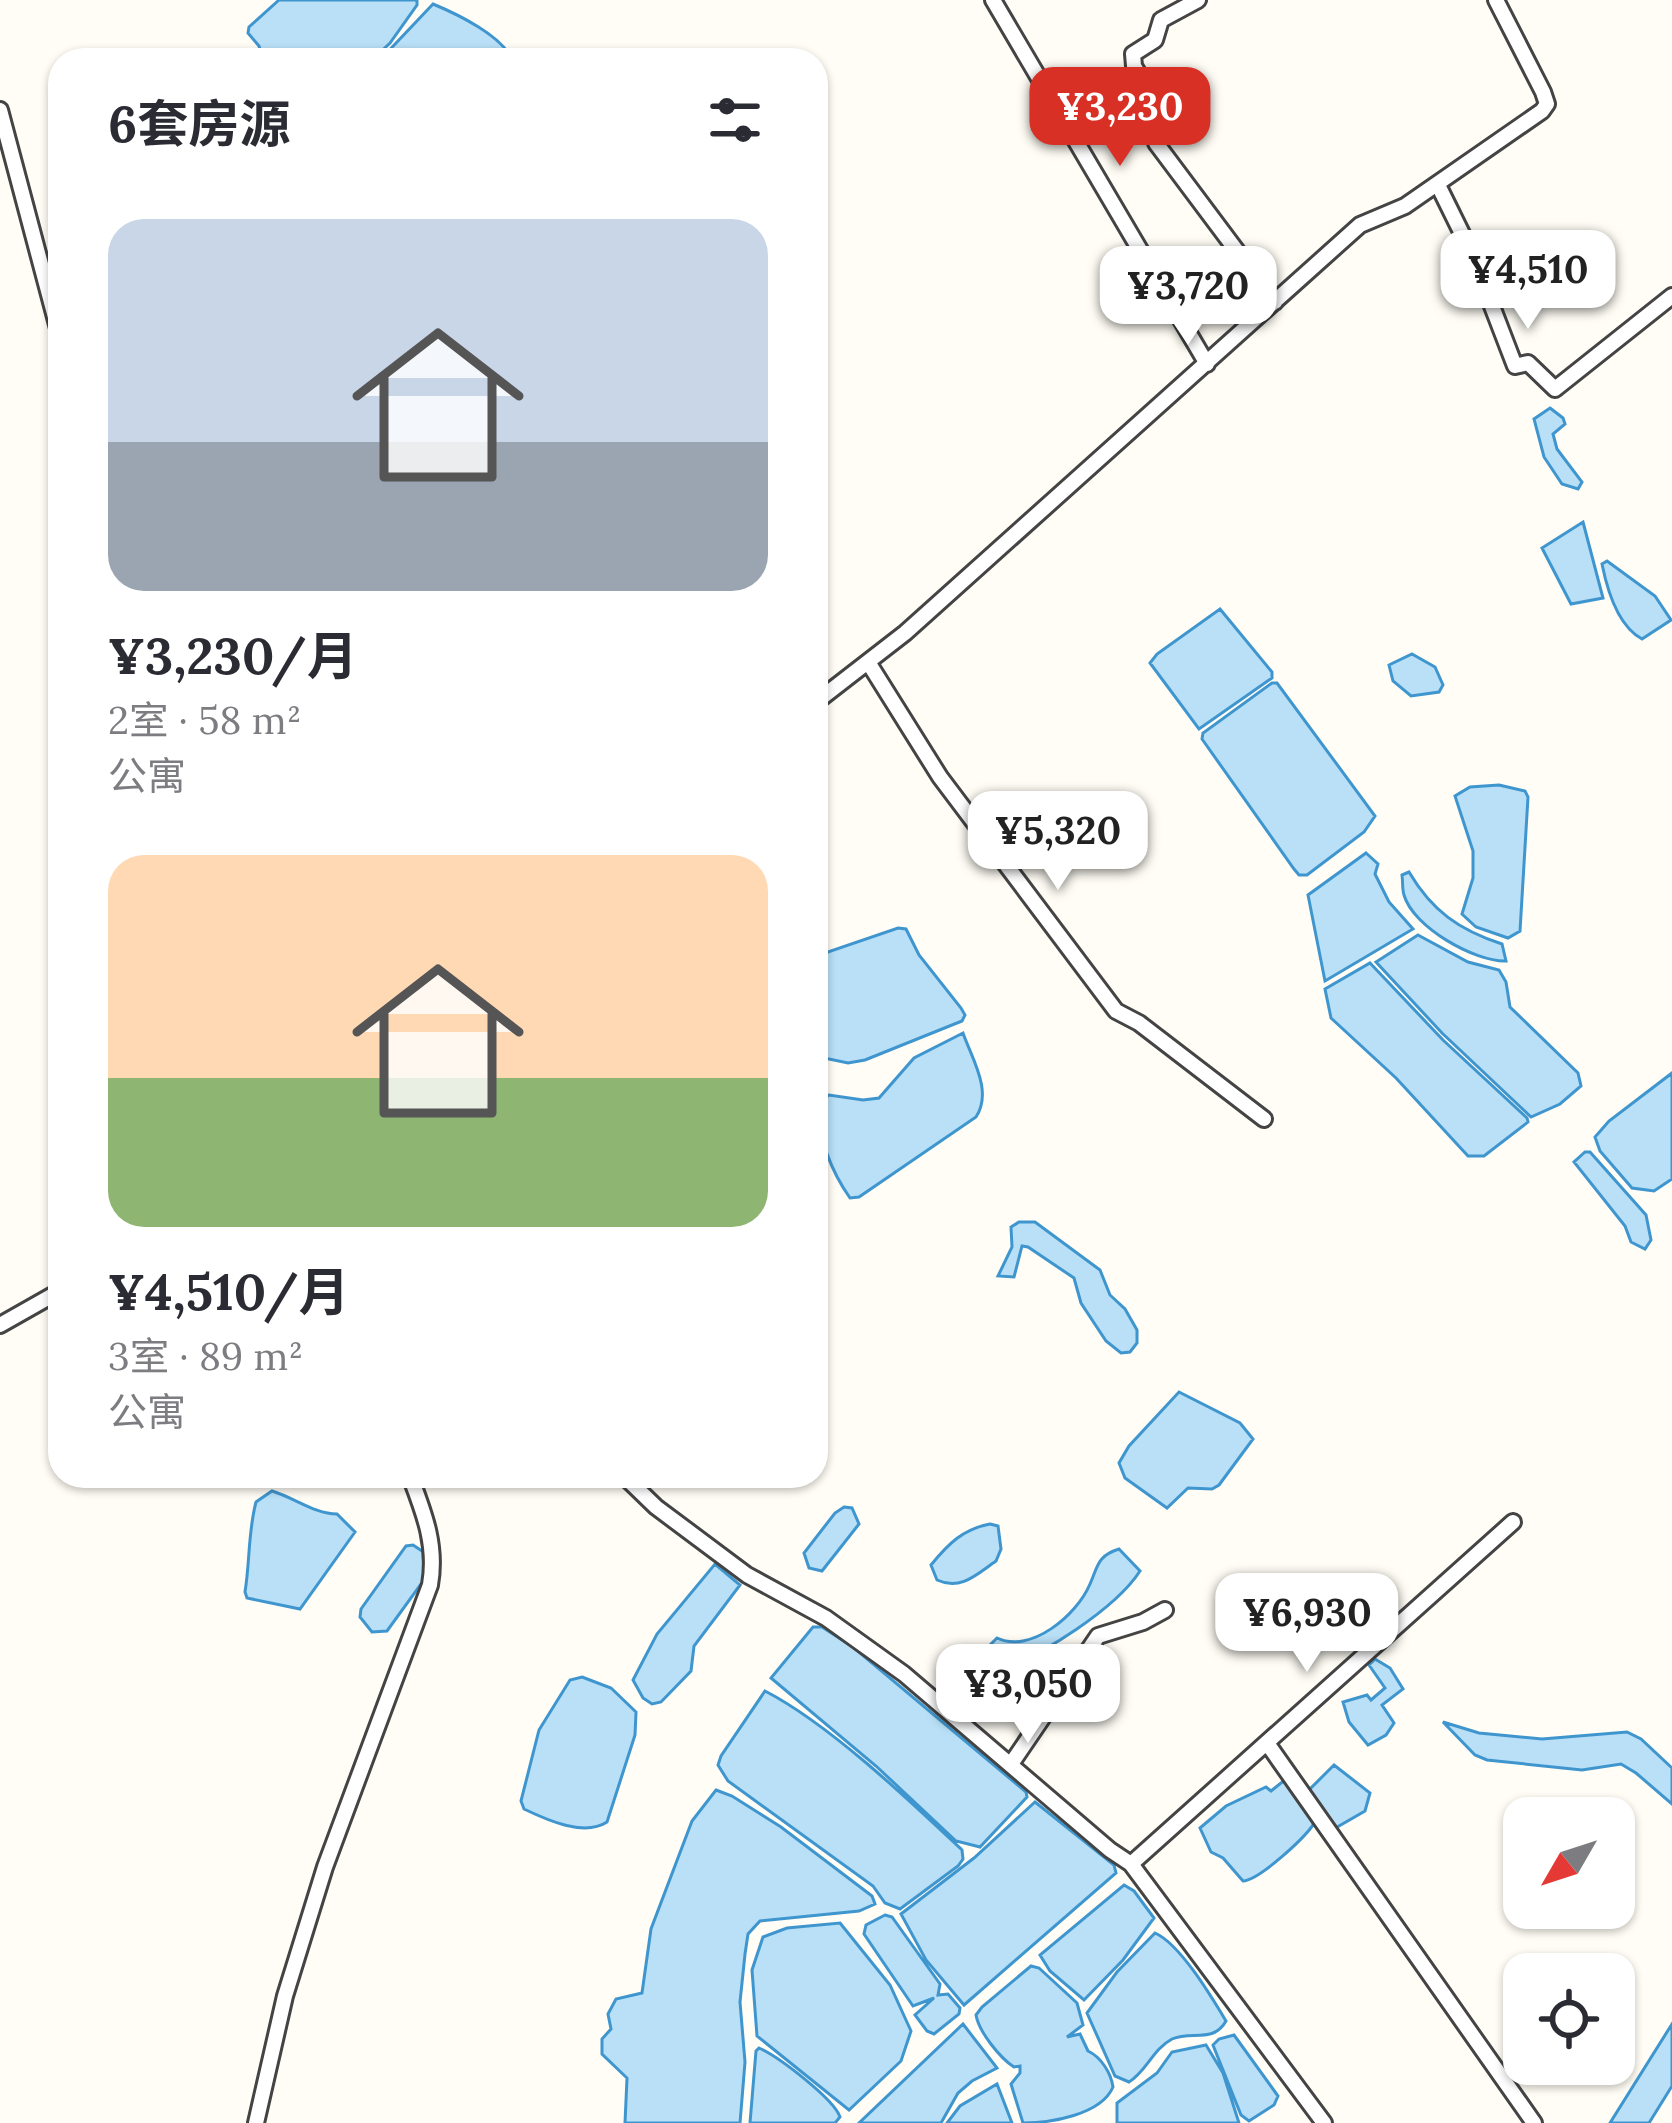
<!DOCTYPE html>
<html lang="zh">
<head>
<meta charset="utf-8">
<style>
  :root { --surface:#fff; --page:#f2f2f3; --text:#2b2b33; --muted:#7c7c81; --accent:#d93025 }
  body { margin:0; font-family:Lora,"Noto Sans SC",serif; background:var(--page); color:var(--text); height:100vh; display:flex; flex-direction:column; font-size:45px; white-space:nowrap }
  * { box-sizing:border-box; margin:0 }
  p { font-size:39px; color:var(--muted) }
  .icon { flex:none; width:66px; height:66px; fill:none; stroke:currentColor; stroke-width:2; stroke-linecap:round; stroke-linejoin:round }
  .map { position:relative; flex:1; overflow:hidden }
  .sheet { position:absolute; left:48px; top:48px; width:780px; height:1440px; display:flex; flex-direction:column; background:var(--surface); border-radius:36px; box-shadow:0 3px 9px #0004 }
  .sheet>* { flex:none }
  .needle { width:78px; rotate:231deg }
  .buttons { position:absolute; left:1503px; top:1797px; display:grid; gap:24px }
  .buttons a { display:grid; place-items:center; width:132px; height:132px; border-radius:24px; background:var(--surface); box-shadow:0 3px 9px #0004; font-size:60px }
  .price { position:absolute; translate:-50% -102px; padding:0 27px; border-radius:24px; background:#fff; color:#222; font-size:39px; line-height:78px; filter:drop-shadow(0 3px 6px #0008) }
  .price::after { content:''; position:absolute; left:50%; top:72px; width:36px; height:27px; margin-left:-18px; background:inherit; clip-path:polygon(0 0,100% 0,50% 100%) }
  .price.selected { background:var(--accent); color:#fff }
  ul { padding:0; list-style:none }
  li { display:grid; align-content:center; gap:24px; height:636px; padding:0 60px }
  li span { display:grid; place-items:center; height:372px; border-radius:36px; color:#555 }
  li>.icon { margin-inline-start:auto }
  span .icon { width:216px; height:216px; fill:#fffc; stroke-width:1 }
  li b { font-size:51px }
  h2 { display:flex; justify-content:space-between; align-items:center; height:144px; padding:0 60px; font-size:51px }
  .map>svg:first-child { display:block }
  .water { fill:#b9e0f7; stroke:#3f96cf; stroke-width:3 }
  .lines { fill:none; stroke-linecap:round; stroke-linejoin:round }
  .minor-casing { stroke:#444; stroke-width:20 }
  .minor { stroke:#fff; stroke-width:14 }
</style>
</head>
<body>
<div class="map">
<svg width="1672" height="2123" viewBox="0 0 1672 2123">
  <rect width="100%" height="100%" fill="#fffdf5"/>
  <path class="water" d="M279,0H417V5L390,43L372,60H263L259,46L248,33L249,27Z
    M433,4C457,14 503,36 512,60H380Z
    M1550,408L1563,418L1565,424L1553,434L1557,449L1582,482L1578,489L1562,484L1544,457L1534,419Z
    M1583,522L1603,598L1571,604L1542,548Z
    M1607,561L1655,596L1671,620L1642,639C1618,626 1607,589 1602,564Z
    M1220,609L1272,672V678L1199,729L1150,663L1157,654Z
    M1412,654L1435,667L1443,685L1439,692L1411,696L1393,681L1389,665Z
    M1272,683H1277L1375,816L1364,832L1307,875H1299L1294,869L1202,739L1203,733Z
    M1499,785L1525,791L1528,797L1520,931L1508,938L1476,927L1462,914L1473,878V851L1455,796L1470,787Z
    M1366,853L1378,864L1375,874L1389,902L1413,929L1325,981L1308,895Z
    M1409,872C1432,911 1459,930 1502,944L1506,961C1475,962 1413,927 1404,895C1402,889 1403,882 1402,875Z
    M898,928L906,929L919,955L961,1008L965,1015L962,1021L865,1060L848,1063L824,1058L816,1037V956Z
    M1418,935L1468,962L1499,970L1506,982L1510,1007L1578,1073L1581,1086L1560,1104L1531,1117L1442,1033L1376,962Z
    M1370,963L1443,1040L1527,1118L1528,1122L1484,1156H1468L1396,1078L1331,1018L1325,989Z
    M963,1033C972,1059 993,1091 976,1117L859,1197L850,1198C831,1171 819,1137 816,1103L829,1095L863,1100L879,1098L914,1058Z
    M1672,1073V1179L1654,1191L1632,1188L1600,1151L1595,1137L1609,1121Z
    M1585,1152H1590L1646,1215L1651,1240L1645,1249L1631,1242L1625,1226L1574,1162Z
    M1019,1222H1035L1100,1270L1110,1295L1125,1309L1137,1330V1343L1130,1352L1121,1353L1106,1341L1081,1303L1074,1278L1028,1247L1022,1246L1014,1277L998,1276L1012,1247L1011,1227Z
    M1179,1392L1240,1423L1253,1439L1219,1485L1212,1489L1188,1488L1167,1508L1125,1478L1119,1463L1129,1446Z
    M272,1491C295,1498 315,1514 337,1514L355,1532L300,1609L247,1598L245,1592C250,1561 248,1532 256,1502Z
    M844,1507L852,1508L859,1524L822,1571L809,1568L804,1553L835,1513Z
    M990,1524L998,1526L1001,1549L996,1561C977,1574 961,1591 937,1580L931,1565C948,1544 963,1529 990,1524Z
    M413,1545L428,1555L424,1580L387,1631L372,1632L360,1617L361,1609L406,1546Z
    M1119,1549L1140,1571C1116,1608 1041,1657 998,1670L985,1661L983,1652L997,1638C1031,1654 1077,1615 1090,1584C1098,1566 1097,1556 1119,1549Z
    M715,1564L740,1585L694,1646L691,1671L661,1702L652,1704L643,1698L633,1680L657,1634Z
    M813,1627H822L853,1647L1026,1792L1027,1797L980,1847L956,1841L876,1766L771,1678Z
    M1375,1659L1390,1668L1403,1689L1382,1705L1394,1723L1386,1735L1368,1745L1349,1722L1343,1702L1367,1695L1371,1700L1385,1688L1369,1665Z
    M582,1677L611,1688L636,1712L635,1735L607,1822C584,1837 547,1820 524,1809L521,1801L539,1730L570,1680Z
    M765,1691C829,1724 909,1800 962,1850L963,1859L958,1866L900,1909L885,1903L873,1886L728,1781L718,1765L721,1756Z
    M1443,1722L1479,1733L1542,1739L1627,1732L1641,1739L1672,1768V1804L1636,1773L1621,1764L1582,1770L1487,1760L1475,1755Z
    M1334,1765L1370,1793L1365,1811L1332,1830L1307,1792Z
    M1286,1779L1316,1820C1308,1836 1259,1880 1243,1881L1223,1858L1211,1852L1200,1828L1226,1806L1266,1787L1271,1791Z
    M716,1790L732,1796L781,1827L872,1896L875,1904L859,1911L760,1921L748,1934L745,1954L740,2002L745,2062L740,2123H625L627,2078L602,2054V2039L611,2029L608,2014L616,1999L642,1993L651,1929L692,1821Z
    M1035,1802L1114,1865L1116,1873L964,2005L926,1960L901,1914L974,1858Z
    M1124,1885L1134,1891L1154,1918L1123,1960L1084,2000L1050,1971L1040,1955Z
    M885,1915L892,1917L940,1984L938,1995L948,1994L960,2008L959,2014L934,2034L927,2031L915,2015L934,1998L913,2006L864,1934L866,1925Z
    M840,1923L890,1985L911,2031L901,2061L849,2110L757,2036L752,1970L763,1937L787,1928Z
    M1155,1933C1180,1944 1211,1996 1226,2021C1213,2044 1191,2030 1172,2039C1153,2049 1146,2072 1129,2082L1115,2076L1087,2013L1117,1972Z
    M1031,1966L1039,1968L1077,2003L1083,2025L1067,2037L1080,2034L1088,2051C1101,2057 1111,2073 1113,2087C1101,2115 1050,2123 1023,2123L1011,2084L1020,2073V2066L1014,2067C1000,2058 979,2032 976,2015L982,2007Z
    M963,2024L997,2068L972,2081L958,2093L941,2123H859Z
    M1672,2024V2086L1649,2123H1610Z
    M1234,2035L1278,2096L1274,2105L1249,2121L1241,2115L1213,2045L1219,2039Z
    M1206,2045L1223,2073L1239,2123H1117V2103L1157,2073L1172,2052Z
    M759,2048C779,2057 834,2099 840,2117L835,2123H750L756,2051Z
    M997,2084L1012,2123H947L960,2106Z"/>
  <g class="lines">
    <defs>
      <path id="minor" d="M993,0L1207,364
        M1198,0L1161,20L1155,40L1133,54L1134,66L1171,128L1156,143L1275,302
        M0,110L60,336
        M1438,185L1472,254L1515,366L1528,363L1555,389L1672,296
        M868,662L940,777L1116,1011L1139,1023L1264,1119
        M816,702L905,633L1360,225L1405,206L1542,111L1547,104L1543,92L1496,0
        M0,1325L60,1291
        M624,1476L656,1507L747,1575L826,1618L904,1674L1110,1850L1131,1864L1324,2123
        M1267,1743L1534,2123
        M1011,1764L1098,1636L1143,1622L1165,1610
        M1131,1864L1513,1522
        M256,2123L285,1996L325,1867L430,1585C437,1545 424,1513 410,1476"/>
    </defs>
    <use href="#minor" class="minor-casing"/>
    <use href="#minor" class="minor"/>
  </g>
</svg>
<div class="buttons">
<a><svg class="needle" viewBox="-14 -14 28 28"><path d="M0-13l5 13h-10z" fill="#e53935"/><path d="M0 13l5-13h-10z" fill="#7c7c81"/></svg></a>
<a><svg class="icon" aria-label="locate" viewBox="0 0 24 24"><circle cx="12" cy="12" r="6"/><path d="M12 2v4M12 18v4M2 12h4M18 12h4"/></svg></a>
</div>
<b class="price selected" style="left:1120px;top:169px">¥3,230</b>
<b class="price" style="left:1528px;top:332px">¥4,510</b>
<b class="price" style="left:1188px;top:348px">¥3,720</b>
<b class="price" style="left:1058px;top:893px">¥5,320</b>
<b class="price" style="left:1307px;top:1675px">¥6,930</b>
<b class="price" style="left:1028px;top:1746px">¥3,050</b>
<section class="sheet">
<h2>6套房源<svg class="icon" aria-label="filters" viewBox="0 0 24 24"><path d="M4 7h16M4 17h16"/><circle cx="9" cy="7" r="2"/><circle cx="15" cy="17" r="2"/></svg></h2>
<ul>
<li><span style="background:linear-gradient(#c9d6e8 60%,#9aa5b1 0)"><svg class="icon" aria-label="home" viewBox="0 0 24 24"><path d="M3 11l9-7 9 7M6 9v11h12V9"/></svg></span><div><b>¥3,230/月</b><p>2室 · 58 m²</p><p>公寓</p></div></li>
<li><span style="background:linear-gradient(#ffd9b3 60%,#8fb573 0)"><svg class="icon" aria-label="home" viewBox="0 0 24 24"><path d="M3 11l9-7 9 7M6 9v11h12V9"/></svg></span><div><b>¥4,510/月</b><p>3室 · 89 m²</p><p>公寓</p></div></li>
</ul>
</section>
</div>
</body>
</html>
